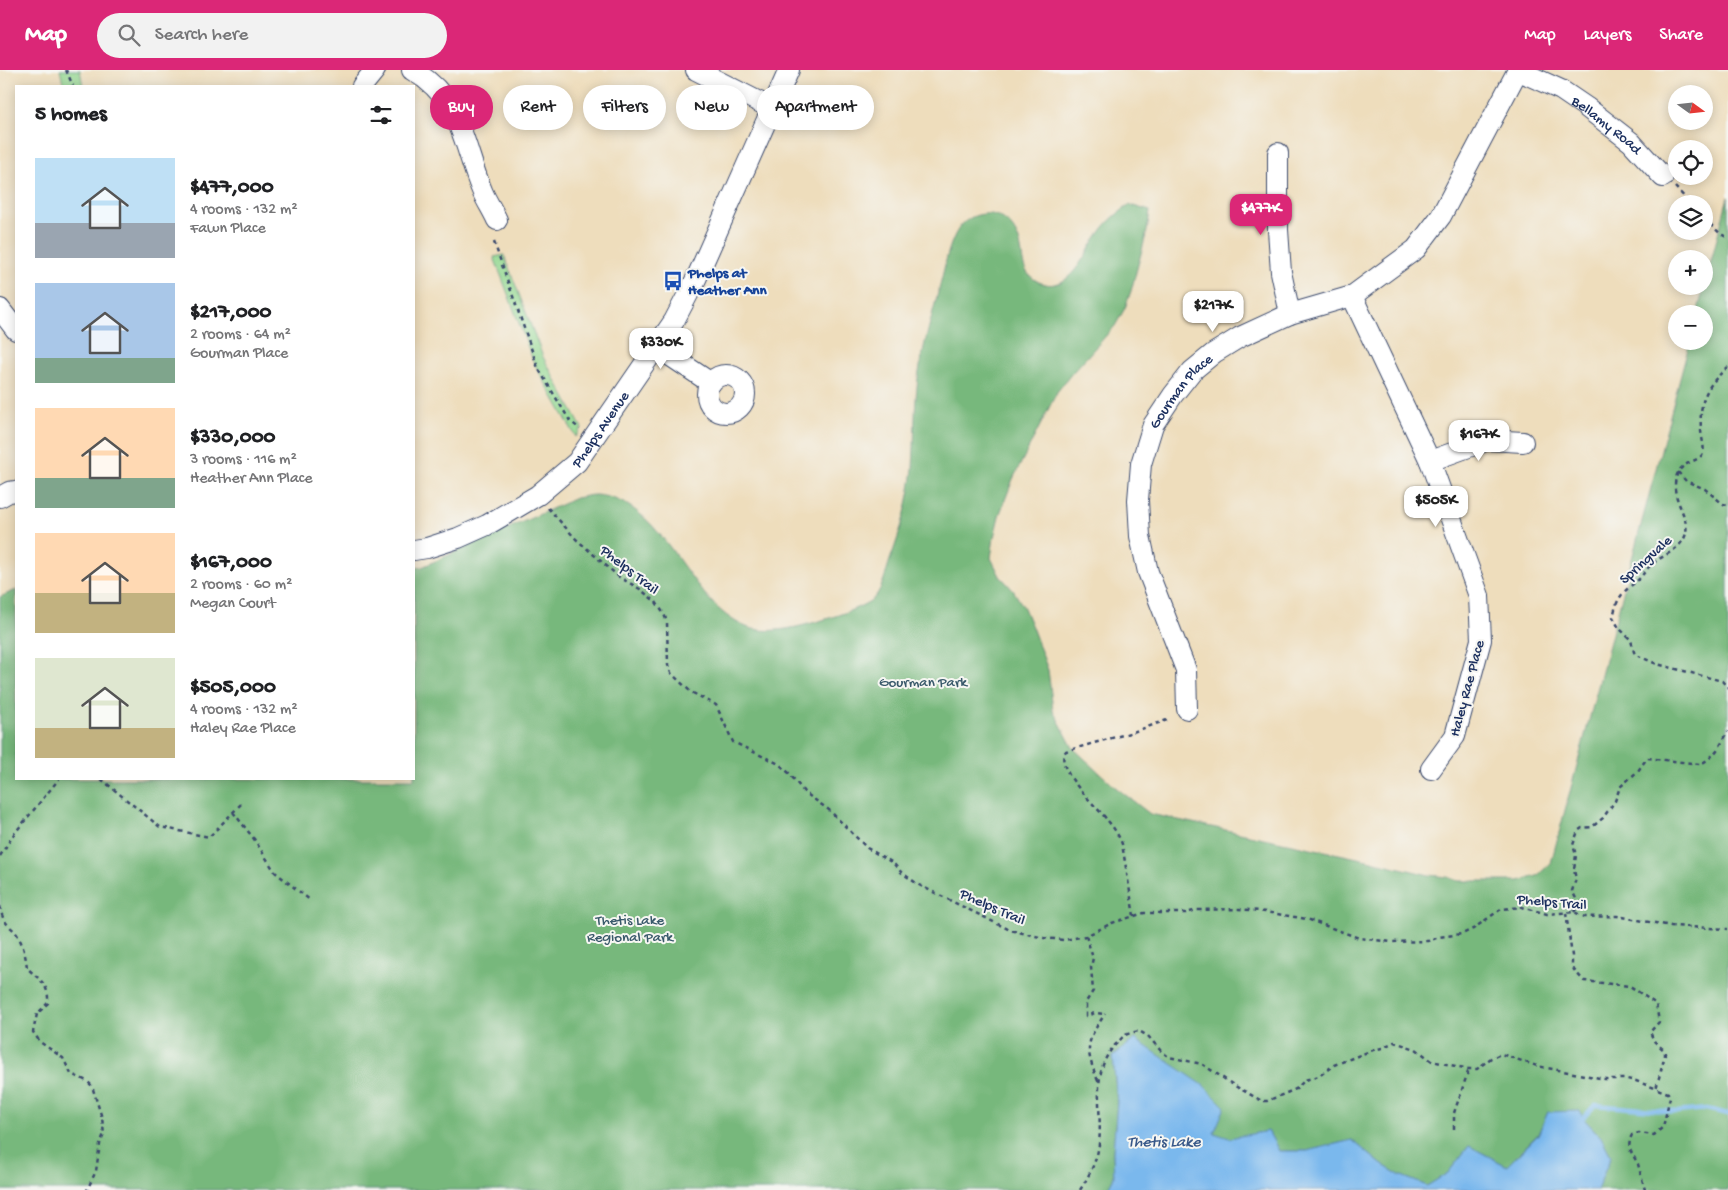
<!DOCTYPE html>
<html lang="en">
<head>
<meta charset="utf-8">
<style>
  :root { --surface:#fff; --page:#f2f2f2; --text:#202124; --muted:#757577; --accent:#db2777 }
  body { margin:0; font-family:"Gochi Hand",sans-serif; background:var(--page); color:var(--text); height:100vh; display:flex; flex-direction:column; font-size:19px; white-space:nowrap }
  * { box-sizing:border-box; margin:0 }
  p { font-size:16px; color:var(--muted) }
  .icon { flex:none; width:28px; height:28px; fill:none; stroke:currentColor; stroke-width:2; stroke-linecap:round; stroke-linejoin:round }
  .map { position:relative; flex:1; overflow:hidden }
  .sheet { position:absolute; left:15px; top:15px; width:400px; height:695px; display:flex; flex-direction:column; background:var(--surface); border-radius:0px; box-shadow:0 2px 12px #0003 }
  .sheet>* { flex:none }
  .banner { position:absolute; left:430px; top:15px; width:475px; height:45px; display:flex; gap:10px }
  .needle { width:32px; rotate:105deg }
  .tools { position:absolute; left:1668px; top:15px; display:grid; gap:10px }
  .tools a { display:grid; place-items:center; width:45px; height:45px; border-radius:50%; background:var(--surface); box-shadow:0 2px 12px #0003; font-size:25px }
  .price { position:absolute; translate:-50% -42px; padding:0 11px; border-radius:10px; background:#fff; color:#222; font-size:16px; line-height:32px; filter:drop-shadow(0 1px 2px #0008) }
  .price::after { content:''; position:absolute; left:50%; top:30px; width:15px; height:11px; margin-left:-8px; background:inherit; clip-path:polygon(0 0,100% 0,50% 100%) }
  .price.current { background:var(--accent); color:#fff }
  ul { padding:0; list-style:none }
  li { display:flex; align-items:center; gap:15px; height:125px; padding:0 20px }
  li span { display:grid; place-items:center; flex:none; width:140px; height:100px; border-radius:0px; color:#555 }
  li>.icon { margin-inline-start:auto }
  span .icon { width:60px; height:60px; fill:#fffc; stroke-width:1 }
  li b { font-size:21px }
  h2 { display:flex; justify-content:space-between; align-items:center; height:60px; padding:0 20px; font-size:21px }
  .pill { padding:0 18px; border-radius:22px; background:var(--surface); box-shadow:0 2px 12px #0003; font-size:18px; line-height:45px }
  .pill.current { background:var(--accent); color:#fff }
  header { display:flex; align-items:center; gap:30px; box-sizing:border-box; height:70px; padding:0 25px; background:var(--accent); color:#fff }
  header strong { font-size:24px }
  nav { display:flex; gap:28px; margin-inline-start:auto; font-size:18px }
  .search { width:350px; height:45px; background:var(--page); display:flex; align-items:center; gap:12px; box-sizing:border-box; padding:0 18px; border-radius:28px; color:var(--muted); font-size:19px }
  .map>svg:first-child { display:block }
  .green { fill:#94d891; stroke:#588478 }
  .forest { fill:#77b87b; stroke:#49746c }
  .water { fill:#7ab8ed; stroke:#4a74a6 }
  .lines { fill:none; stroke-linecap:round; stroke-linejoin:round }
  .stream { stroke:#7ab8ed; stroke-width:4.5 }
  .minor-casing { stroke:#3b496c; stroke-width:22 }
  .path { stroke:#3b496c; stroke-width:2.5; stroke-dasharray:4 4; stroke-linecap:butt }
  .minor { stroke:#fff; stroke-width:20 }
  .labels { text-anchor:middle; stroke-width:4; stroke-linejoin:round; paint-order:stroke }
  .street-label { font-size:15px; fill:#1b2f5e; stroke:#f6f6f2 }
  .transit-label { font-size:15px; font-weight:bold; fill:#164399; stroke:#f6f6f2; text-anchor:start }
  .park-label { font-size:15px; fill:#39596b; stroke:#f6f6f2 }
  .water-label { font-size:16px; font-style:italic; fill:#385889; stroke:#f6f6f2 }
</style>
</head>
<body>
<header>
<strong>Map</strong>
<div class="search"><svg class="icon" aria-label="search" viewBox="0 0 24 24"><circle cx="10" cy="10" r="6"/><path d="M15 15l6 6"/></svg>Search here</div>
<nav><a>Map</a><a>Layers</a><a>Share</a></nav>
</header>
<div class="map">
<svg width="1728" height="1120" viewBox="0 0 1728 1120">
  <rect width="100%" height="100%" fill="#f6f6f2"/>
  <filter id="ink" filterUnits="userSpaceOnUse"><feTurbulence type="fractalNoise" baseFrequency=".02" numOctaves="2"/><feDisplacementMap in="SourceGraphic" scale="10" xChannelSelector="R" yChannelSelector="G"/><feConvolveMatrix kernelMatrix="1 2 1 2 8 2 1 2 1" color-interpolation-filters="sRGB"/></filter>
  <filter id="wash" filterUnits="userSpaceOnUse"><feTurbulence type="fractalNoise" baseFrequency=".0096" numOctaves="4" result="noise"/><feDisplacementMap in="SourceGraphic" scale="20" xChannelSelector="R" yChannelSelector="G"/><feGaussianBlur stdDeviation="1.12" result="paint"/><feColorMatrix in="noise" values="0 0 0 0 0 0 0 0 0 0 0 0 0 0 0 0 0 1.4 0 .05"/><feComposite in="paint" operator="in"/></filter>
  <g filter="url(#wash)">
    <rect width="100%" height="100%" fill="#eeddbc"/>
    <path class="green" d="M60,0H80L83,16H64Z
      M504,185L543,287L582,358L576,367L534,293L494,187Z"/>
    <path class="forest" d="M1728,127V1120H1597L1611,1086L1601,1067L1583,1048L1548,1042L1538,1064L1507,1096L1469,1076L1448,1103L1427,1116L1399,1105L1381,1094L1352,1070L1307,1081H1279L1268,1061L1229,1069L1214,1063L1163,989L1135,969L1113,986L1117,1032L1113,1082L1114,1107L1107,1120H0V527L16,520V709H414V498L422,497L576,428C582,427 589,425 595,425C664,429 685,528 742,555C755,562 772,561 786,559C805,556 863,540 875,527C883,517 886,502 890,490C901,461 910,429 913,398C915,368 914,338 918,308C923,276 932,246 940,215C945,197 948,174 959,158C966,149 974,145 984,144C999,142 1013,154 1018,168C1025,185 1018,200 1037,211C1044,215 1053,216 1061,212C1077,205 1090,175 1101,161C1109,150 1119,142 1130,135L1150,141L1147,161L1131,221L1125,238L1115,256L1072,303L1057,322L1013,409L999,446L994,467L991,488L1000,506L1013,520L1024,538L1032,557L1048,600L1053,640L1073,678L1114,716L1150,744L1367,790L1429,805L1448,807L1459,811H1519L1537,806L1551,793L1690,271H1704V244H1697Z"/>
    <path class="water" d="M1135,969L1203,1015L1225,1037L1214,1063L1229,1068L1268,1061L1279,1081H1307L1352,1070L1381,1094L1399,1105L1427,1116L1448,1103L1469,1076L1507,1096L1538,1065L1548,1042L1580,1041L1583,1048L1601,1067L1611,1086L1597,1120H1107L1114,1107L1113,1082L1117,1032L1113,986Z"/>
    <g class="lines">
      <path class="stream" d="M1583,1048L1595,1035L1677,1042L1706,1039L1728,1044"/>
    </g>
  </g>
  <g filter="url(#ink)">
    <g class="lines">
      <defs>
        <g id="minor">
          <path d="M412,0C463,29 462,74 483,123C487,132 493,141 497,150"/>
          <path d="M696,0L771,38"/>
          <path id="s1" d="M1517,0L1561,20L1586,37L1631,72L1663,107"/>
          <path d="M362,16L375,0"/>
          <path d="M1278,83V160L1281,202L1290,244"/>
          <path d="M1352,226L1430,391L1479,526L1481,570L1455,666L1431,699"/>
          <path d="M0,239L16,260"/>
          <path d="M657,277L711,313"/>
          <circle cx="726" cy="324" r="19"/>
          <path d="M1430,391L1488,370L1523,372"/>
          <path d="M0,427L9,422L16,421"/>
          <path id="s2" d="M414,480L427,478L458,468L487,455L538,425L577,392L674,251L696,209L789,0"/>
          <path id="s3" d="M1187,639L1186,600L1148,502L1140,466L1138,430L1141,394L1153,355L1173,325L1192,301L1214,283L1240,267L1290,244L1352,226L1416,179L1441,146L1518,0"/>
        </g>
      </defs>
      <use href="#minor" class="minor-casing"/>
      <path class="path" d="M66,0L73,16
        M1675,117L1691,134
        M1704,149L1721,164L1728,168
        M494,172L538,298L570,351L580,359
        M1728,297C1706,316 1699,330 1701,360C1701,366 1705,377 1703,383C1699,394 1676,389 1675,415C1674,432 1689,447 1686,463C1683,478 1664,485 1653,493C1647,498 1643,505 1638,510C1632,515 1625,520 1621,526C1616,532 1615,540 1613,547L1619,558L1631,570L1634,582L1636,585L1657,594L1722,611L1728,618
        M1678,402L1686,411L1705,419L1723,434L1728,435
        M548,438L576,469L619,507L640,519L656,532L664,544L667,552L668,595L671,603L691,622L716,635L733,672L779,694L789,703L804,722L829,740L867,778L893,793L902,803L919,815L1010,860L1044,868L1064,870L1086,866L1112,853L1144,843H1186L1197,840L1239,839L1259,841L1307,849L1359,868L1391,872L1428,871L1439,867L1462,864L1473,859L1501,839L1522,837L1547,844L1574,842L1585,847L1617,846L1671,856L1728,859
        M101,709L160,757L209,767L243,732
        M233,742L254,769L275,802L310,830
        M0,786L14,764L59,709
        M0,836C1,841 2,847 5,851C8,856 13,859 16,863C23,873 26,887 27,898C40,910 49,914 48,933L37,944L33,962L40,972L63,988L71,1004L87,1011L92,1016L102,1048L104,1064L100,1074L96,1101L87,1120
        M1574,842L1579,834L1572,821L1576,809L1574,800L1576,785L1573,775L1578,761L1582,758L1592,757L1603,748L1615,731L1620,717L1638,701L1647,688L1700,694C1713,689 1722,674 1728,661
        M1566,843L1572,886V895L1574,900L1584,911L1630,916L1656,934L1659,952L1650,962L1654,971L1665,981V985L1656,1019
        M1134,846L1122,774C1119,766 1114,758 1108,751C1098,737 1052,698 1066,681L1133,662L1167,650
        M1086,866L1093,888L1091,897L1093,921L1086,932V946L1095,943L1105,944
        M1098,1011C1085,979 1085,973 1105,944
        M1454,1059V1043L1469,999
        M1080,1120C1089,1106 1097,1091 1099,1074C1103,1038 1089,1002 1116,974C1119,972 1121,968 1124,966C1128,963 1135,962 1139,961L1148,966L1161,981L1169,987L1202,994L1235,1016L1262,1031H1267L1296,1019L1305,1010L1319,1006L1334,995L1373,980L1382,978L1394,972L1416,979L1432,991L1469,999H1477L1491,988L1501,984L1537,996L1605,1009H1627L1636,1011L1668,1023L1670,1027L1663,1057L1654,1065L1639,1063L1632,1065L1630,1069L1629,1078L1638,1094L1645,1120"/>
      <use href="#minor" class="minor"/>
    </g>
  </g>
  <defs>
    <symbol id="bus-bare" viewBox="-9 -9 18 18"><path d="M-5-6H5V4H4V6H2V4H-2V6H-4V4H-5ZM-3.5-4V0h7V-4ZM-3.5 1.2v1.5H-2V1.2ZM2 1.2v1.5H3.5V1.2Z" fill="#1a4fb4" stroke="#f6f6f2" stroke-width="2.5" paint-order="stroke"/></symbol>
  </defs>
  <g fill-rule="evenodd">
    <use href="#bus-bare" x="659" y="197" width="28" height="28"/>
  </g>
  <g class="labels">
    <g class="street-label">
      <text dy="5" stroke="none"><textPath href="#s1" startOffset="106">Bellamy Road</textPath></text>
      <text dy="5" stroke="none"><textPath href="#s3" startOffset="338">Gourman Place</textPath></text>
      <text dy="5" stroke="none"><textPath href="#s2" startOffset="228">Phelps Avenue</textPath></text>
      <text transform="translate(1645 489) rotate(-42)" y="5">Springvale</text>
      <text transform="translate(630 499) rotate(38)" y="5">Phelps Trail</text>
      <text transform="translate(1466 618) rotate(-75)" y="5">Haley Rae Place</text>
      <text transform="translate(1552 831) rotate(5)" y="5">Phelps Trail</text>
      <text transform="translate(993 836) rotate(24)" y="5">Phelps Trail</text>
    </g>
    <g class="transit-label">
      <text x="688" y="207">Phelps at<tspan x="688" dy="17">Heather Ann</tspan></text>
    </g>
    <g class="park-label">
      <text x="923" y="616">Gourman Park</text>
      <text x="630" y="854">Thetis Lake<tspan x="630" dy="17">Regional Park</tspan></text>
    </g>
    <g class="water-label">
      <text x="1164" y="1076">Thetis Lake</text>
    </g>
  </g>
</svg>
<div class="tools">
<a><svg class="needle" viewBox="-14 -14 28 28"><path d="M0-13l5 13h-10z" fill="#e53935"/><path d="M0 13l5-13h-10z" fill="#757577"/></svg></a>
<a><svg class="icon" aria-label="locate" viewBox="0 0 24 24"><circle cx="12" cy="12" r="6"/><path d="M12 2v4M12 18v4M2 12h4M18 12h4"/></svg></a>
<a><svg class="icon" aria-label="layers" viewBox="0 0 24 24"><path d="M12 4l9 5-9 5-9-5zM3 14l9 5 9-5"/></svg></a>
<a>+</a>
<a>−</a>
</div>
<b class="price current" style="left:1261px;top:166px">$477K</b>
<b class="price" style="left:1213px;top:263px">$217K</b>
<b class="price" style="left:661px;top:300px">$330K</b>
<b class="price" style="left:1479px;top:392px">$167K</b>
<b class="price" style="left:1436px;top:458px">$505K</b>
<div class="banner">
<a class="pill current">Buy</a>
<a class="pill">Rent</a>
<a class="pill">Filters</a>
<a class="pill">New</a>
<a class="pill">Apartment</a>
</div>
<section class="sheet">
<h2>5 homes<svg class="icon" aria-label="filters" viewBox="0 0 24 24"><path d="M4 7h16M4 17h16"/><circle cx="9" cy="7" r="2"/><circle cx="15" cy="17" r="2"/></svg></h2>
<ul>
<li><span style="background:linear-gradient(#bfe0f5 65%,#9aa5b1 0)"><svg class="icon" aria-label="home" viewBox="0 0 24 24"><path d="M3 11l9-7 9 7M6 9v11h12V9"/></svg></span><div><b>$477,000</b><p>4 rooms · 132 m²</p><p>Fawn Place</p></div></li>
<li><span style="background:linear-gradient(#a9c7e8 75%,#7fa58c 0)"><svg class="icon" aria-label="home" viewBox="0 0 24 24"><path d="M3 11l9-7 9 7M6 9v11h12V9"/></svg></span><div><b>$217,000</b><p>2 rooms · 64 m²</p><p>Gourman Place</p></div></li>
<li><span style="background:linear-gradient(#ffd9b3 70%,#7fa58c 0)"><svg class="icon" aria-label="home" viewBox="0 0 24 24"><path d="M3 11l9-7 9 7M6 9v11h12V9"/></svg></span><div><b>$330,000</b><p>3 rooms · 116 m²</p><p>Heather Ann Place</p></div></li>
<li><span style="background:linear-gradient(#ffd9b3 60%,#c2b280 0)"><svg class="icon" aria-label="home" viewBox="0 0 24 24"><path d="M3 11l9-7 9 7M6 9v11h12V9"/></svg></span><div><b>$167,000</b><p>2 rooms · 60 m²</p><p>Megan Court</p></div></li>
<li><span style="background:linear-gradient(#dfe7d0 70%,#c2b280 0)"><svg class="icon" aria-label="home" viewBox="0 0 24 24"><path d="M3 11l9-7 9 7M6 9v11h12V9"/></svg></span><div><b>$505,000</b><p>4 rooms · 132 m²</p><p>Haley Rae Place</p></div></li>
</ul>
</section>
</div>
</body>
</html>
